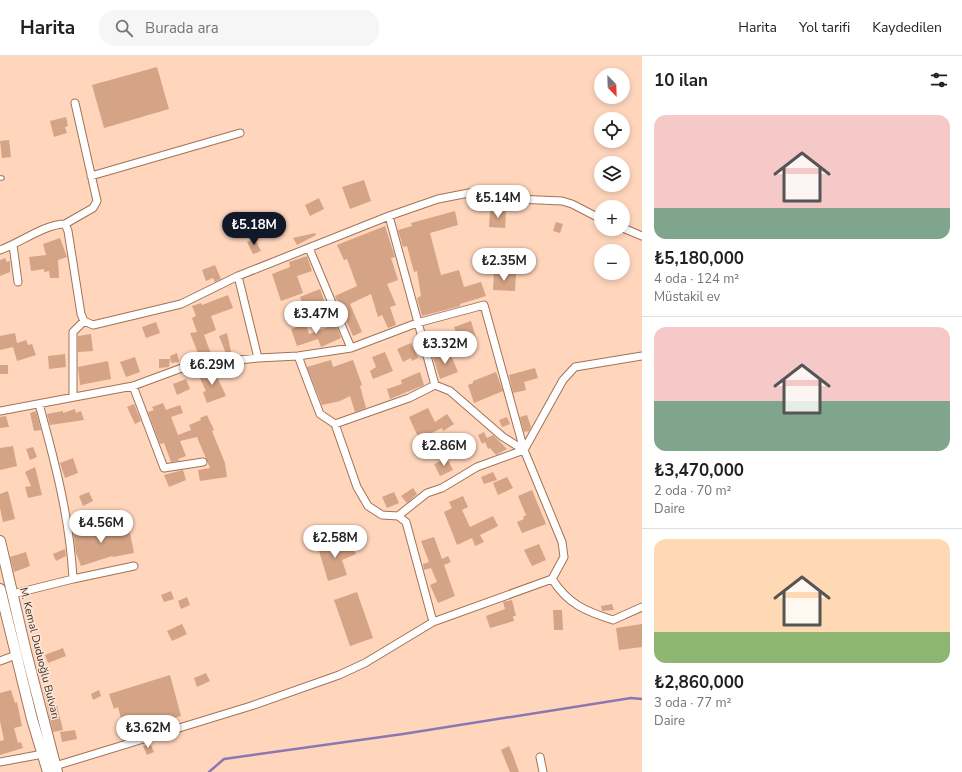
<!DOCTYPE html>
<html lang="tr">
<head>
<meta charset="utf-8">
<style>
  :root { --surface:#fff; --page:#f6f6f6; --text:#202124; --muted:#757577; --line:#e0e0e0; --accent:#111827 }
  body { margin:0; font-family:"Nunito Sans",sans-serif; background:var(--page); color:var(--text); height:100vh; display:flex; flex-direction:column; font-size:15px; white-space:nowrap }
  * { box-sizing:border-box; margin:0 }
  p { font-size:13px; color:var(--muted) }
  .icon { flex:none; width:22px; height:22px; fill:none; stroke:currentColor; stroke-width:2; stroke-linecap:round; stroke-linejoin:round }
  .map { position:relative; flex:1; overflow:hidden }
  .panel { display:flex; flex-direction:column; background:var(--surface); width:320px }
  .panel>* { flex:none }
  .needle { width:26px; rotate:157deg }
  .controls { position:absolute; left:594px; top:12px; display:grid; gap:8px }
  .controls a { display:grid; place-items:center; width:36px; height:36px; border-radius:50%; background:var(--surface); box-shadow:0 2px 6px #0003; font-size:20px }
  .price { position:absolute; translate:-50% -34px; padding:0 9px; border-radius:14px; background:#fff; color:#222; font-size:13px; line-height:26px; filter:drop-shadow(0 1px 2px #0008) }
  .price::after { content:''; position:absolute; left:50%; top:24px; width:12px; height:9px; margin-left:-6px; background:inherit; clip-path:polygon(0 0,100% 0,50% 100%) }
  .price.selected { background:var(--accent); color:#fff }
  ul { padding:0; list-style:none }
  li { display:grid; align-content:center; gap:8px; height:212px; padding:0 12px }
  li+li { border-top:1px solid var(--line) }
  li span { display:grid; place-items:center; height:124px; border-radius:12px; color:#555 }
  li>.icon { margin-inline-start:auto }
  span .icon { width:72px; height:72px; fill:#fffc; stroke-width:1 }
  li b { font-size:17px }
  h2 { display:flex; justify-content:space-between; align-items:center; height:48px; padding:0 12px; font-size:17px }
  header { display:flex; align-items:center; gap:24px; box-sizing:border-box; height:56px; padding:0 20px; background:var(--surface); border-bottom:1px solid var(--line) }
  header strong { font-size:19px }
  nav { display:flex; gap:22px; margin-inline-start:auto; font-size:14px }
  .search { width:280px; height:36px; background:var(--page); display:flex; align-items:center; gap:10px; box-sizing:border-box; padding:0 14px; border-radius:16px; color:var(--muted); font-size:15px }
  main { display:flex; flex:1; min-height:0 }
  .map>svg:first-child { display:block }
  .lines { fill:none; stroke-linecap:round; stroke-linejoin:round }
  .stream { stroke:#8b78b3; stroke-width:2.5 }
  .building { fill:#d5a385 }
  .lane-casing { stroke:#a27356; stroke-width:5.5 }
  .street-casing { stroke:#a27356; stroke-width:9 }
  .secondary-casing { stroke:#a27356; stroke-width:12 }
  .lane { stroke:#fff; stroke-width:3.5 }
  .street { stroke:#fff; stroke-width:7 }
  .secondary { stroke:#fff; stroke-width:10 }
  .labels { text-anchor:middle; stroke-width:3; stroke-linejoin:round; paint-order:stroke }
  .street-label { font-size:11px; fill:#422e21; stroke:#fce7da }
</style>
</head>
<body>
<header>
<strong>Harita</strong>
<div class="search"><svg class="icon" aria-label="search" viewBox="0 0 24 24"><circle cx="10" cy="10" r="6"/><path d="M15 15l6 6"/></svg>Burada ara</div>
<nav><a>Harita</a><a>Yol tarifi</a><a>Kaydedilen</a></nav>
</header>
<main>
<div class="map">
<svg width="642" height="716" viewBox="0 0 642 716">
  <rect width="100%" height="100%" fill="#ffd5bc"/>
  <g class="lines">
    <path class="stream" d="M209,716L224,703L403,678L631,642L642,643"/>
  </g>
  <path class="building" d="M157,11L169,53L104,72L92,29Z
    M66,61L68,70L65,71L67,77L54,81L50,65Z
    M9,84L11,101L2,102L0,85Z
    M364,124L371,145L350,153L342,131Z
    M319,142L324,153L310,160L305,149Z
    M490,154H506L505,172L489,171Z
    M455,155L458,169L430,177L441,219L459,214L464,231L481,226L486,240L460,248V250L422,260L417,242L421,240L417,215L414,216L407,190L403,191L398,174L412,170L411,167Z
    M556,166L563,168L560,177L553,175Z
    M385,170L395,201L391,202L398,224L387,228L396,249L390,251L396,269L388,272L382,259L378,261L371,238L350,248L362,276L353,280L335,240L357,230L347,203L344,204L337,189Z
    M315,177L316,179L297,189L293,182Z
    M60,182L67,201L58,204L59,222H50L49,215L44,216V213L31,215L29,201L46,199L43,188Z
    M255,183L261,195L253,198L247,186Z
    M307,200L312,215L297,220L303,237L281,245L272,218L290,211L289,206Z
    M5,202L7,206L10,205V216L0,220V204Z
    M215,209L221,223L215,226L213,222L206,225L202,214Z
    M494,216L516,217L515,235L493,234Z
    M320,233L327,253L307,261L300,241Z
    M228,239L233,252L211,260L216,274L204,279L211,298L200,302L190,277L197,276L192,262L196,260L192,250L201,247L202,249Z
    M471,265L477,285L461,291L454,271Z
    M156,266L160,277L146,282L142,271Z
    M306,268L309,278L336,268L341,282L321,291L318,283L297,290L291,273Z
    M15,277L17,287L26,284L28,289L32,288L36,299L17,305L13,291L0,294V280Z
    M227,277L232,300H227L219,280Z
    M91,278L93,295L78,296V280Z
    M411,287L418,302L412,305L411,302L403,306L397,293Z
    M449,294L458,316L440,323L433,301Z
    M385,296L393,315L373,323L370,315L376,311L372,301Z
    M177,297L179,306L171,307L170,300Z
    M65,298L66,311L49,313L48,300Z
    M135,301L140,316L126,321L120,306Z
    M159,303H170L169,311L159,312Z
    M331,304L333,311L353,304L362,329L360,330L366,352L355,356L350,340L340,345L322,349L307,311Z
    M108,305L111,323L80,329L78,311Z
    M0,309H8V318H0Z
    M535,312L538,322L524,326L526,334L513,337L509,319Z
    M214,314L226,340L207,347L203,336L206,335L198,318Z
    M420,316L424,329L390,343L387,333L402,328L401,324Z
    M496,316L503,335L474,347L468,329L473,327V325Z
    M186,323L190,333L177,339L173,328Z
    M163,347L166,354L180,349L183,357L171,361L178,379L191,374L189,369L201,364L200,362L207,359L214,374L212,375L225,407L227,421L200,425L198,414L210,412L197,381L180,385L186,400L178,403L179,405L171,406L164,387L160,388L148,356L154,354L152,351Z
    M134,348L141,365L135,368L127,351Z
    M428,352L435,366L447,358L454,368L443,375L442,372L419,383L409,361Z
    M75,353L76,357L81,355L84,364L50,369L47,358L63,355V357Z
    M36,355L41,374L34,375L30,357Z
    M527,359L531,371L529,375L524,376L520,361Z
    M6,360L9,371L0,372V361Z
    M507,361L510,368L502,371L499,364Z
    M484,376L487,382L493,379L507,393L496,399L490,392L488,393L485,386L482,388L478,379Z
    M13,390L17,410L0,414V392Z
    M33,391L37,401L30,404L26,393Z
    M73,402L78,417L65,422L60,407Z
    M447,402L453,414L440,420L434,408Z
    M35,411L42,439L28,442L25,431L31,430L25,416Z
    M183,414L186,424L169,431L164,419Z
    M493,416L497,424L484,428L481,421Z
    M507,421L513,432L498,439L493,427Z
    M413,432L417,438L407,447L401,440Z
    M532,434L546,468L522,477L517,466L524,463L523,461L526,459L518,440Z
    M8,435L15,463L3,466L0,452V438Z
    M89,436L93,445L83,450L79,440Z
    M394,436L399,447L387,452L382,441Z
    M463,440L468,451L462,454L470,471L493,460L498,470L480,479L484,486L475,490L472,482L457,489L444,456L452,452L449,446Z
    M96,470L97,477L129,472L134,497L113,501L112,500L81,510L76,497L73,474Z
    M434,481L442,503L448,500L451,506L444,509L455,540L438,547L430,529L437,526L431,512L424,514L423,508L429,506L421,485Z
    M328,484L331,493L339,491V493L351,488L356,498L342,504L347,519L328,525L317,488Z
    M539,488L546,504L532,510L524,494Z
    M65,493L66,500L56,505L53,498Z
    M26,496L30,510L14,516L10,501Z
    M171,535L174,543L164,546L161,539Z
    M357,536L373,582L350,590L334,544Z
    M187,541L190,549L181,553L178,545Z
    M512,544L516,560H513L514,565L490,572L486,560L505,553L503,546Z
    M612,548L614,554L602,555L601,550Z
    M553,554H562L563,574H554Z
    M182,568L187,578L172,585L167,575Z
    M642,568V591L619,594L616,572Z
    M63,592L66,600L48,607L45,599Z
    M206,617L210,625L197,631L194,622Z
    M170,619L181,660L151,669L149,662L123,670L118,651L114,653L109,638Z
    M51,630L54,650H57L63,674L53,676L43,631Z
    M11,634L15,647L17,646L22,670L14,672L18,687L21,686L23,692L0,699V685L4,684L0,665V637Z
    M99,634L101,640L93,644L91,638Z
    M75,674L77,683L62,686L60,676Z
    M150,687L154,696L147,699L143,690Z
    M509,690L513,699L519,716H510L501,694Z"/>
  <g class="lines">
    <defs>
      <path id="lane" d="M0,122H2"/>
      <path id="street" d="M91,120L240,77
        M389,160L435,329
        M65,168L93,152L97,145L75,47
        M623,172L642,180
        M13,189L18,226
        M309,192L351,292
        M0,194C20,187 45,168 65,168L68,175L81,258L84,265L93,269L181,248L238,220L389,160L438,143L474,136L491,137L516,143L562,145L572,148L601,163
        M238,220L258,302
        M298,300L320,358L335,368
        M435,329L450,335L503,381L524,394
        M133,330L164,412L203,406
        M73,341V276L84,265
        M0,355L133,330L190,309L258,302L298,300L351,292L417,267L484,249L524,394L562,486L564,501L552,523L433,566L365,607L339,619L251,650L55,710
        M398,460L427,437L442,432L477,411L524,394L563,324L575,311L642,300
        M73,523L134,510
        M552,523C568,548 585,555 613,564L642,551
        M13,538L73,523C70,463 55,406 39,348
        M433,566L406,466L398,460L382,459L368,450L357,431L335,368L409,342L435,329
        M0,605L16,599
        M540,701L543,716
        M0,706L43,698"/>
      <path id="secondary" d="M0,485L26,596L57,716
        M0,533L32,663L48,716"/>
    </defs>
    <use href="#lane" class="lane-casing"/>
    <use href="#street" class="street-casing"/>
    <use href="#secondary" class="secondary-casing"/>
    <use href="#lane" class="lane"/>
    <use href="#street" class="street"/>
    <use href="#secondary" class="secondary"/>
  </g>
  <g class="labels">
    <g class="street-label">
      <text transform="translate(40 597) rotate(76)" y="4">M. Kemal Duduoğlu Bulvarı</text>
    </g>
  </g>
</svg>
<div class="controls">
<a><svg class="needle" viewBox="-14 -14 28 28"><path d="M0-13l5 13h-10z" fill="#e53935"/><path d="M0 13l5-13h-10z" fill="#757577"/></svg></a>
<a><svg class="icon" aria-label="locate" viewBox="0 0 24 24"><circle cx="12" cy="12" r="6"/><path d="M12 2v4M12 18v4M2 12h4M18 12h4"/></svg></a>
<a><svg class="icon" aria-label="layers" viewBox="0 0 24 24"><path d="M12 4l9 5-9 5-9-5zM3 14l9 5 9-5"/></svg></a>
<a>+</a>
<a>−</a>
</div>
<b class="price" style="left:498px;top:163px">₺5.14M</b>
<b class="price selected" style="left:254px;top:190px">₺5.18M</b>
<b class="price" style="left:504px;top:226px">₺2.35M</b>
<b class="price" style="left:316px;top:279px">₺3.47M</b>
<b class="price" style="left:445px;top:309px">₺3.32M</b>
<b class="price" style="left:212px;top:330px">₺6.29M</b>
<b class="price" style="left:444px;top:411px">₺2.86M</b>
<b class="price" style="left:101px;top:488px">₺4.56M</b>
<b class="price" style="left:335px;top:503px">₺2.58M</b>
<b class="price" style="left:148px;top:693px">₺3.62M</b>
</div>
<section class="panel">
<h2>10 ilan<svg class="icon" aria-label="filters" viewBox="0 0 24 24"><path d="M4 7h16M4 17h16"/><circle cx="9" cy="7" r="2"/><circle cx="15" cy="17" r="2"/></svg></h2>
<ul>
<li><span style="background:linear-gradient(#f6c9c9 75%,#7fa58c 0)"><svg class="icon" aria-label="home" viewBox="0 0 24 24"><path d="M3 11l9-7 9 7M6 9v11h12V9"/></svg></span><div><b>₺5,180,000</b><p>4 oda · 124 m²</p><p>Müstakil ev</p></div></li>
<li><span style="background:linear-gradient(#f6c9c9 60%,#7fa58c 0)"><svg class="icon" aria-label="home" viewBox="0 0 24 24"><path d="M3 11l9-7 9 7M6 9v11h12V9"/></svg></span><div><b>₺3,470,000</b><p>2 oda · 70 m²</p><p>Daire</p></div></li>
<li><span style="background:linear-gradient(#ffd9b3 75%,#8fb573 0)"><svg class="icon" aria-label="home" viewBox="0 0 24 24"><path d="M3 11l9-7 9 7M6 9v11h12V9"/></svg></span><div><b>₺2,860,000</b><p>3 oda · 77 m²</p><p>Daire</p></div></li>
</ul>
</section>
</main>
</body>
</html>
